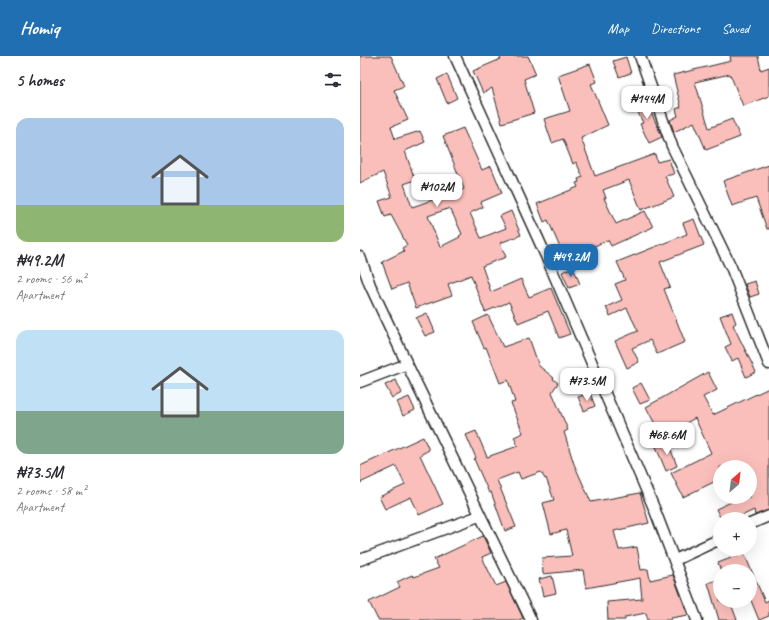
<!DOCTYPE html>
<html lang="en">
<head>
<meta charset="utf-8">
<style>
  :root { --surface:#fff; --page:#f2f2f3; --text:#2b2b33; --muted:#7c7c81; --accent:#1f6fb2 }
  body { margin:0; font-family:Caveat,sans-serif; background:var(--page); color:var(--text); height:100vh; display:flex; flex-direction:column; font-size:15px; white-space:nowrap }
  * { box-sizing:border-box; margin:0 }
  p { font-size:13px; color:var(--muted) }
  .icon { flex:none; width:22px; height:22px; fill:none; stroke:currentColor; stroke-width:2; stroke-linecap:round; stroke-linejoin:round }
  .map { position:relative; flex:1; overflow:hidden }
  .details { display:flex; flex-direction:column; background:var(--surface); width:360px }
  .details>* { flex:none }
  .needle { width:26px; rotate:28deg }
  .controls { position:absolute; left:353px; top:404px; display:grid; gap:8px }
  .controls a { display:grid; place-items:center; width:44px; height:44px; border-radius:50%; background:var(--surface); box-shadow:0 4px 16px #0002; font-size:20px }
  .price { position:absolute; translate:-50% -34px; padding:0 9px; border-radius:8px; background:#fff; color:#222; font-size:13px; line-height:26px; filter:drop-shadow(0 1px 2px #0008) }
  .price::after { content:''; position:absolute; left:50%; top:24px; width:12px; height:9px; margin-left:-6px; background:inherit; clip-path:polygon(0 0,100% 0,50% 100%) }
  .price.active { background:var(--accent); color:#fff }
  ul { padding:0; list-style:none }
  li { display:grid; align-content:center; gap:8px; height:212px; padding:0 16px }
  li span { display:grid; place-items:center; height:124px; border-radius:12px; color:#555 }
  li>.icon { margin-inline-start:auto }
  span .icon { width:72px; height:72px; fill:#fffc; stroke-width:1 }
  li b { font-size:17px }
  h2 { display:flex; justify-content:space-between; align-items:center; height:48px; padding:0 16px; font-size:17px }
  header { display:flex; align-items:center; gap:24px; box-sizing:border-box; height:56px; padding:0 20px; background:var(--accent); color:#fff }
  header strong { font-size:19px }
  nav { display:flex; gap:22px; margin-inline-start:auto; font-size:14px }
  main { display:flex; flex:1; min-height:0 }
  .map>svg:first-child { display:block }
  .building { fill:#fbbfbb; stroke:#2b2b2b; fill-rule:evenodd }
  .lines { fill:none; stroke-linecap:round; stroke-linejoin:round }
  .minor-casing { stroke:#2b2b2b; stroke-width:13 }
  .minor { stroke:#fff; stroke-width:10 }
</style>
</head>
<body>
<header>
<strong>Homiq</strong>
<nav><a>Map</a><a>Directions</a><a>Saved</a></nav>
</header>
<main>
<section class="details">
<h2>5 homes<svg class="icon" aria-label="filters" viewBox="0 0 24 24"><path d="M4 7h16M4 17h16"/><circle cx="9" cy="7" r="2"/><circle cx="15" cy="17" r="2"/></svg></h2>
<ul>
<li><span style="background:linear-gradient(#a9c7e8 70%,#8fb573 0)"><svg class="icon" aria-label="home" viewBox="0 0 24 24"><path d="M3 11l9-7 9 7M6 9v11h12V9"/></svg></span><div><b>₦49.2M</b><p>2 rooms · 56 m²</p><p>Apartment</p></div></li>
<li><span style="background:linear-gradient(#bfe0f5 65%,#7fa58c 0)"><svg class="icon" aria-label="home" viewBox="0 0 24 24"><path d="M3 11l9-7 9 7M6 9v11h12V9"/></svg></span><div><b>₦73.5M</b><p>2 rooms · 58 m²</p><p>Apartment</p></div></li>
</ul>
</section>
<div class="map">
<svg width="409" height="564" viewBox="0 0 409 564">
  <rect width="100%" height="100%" fill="#fff"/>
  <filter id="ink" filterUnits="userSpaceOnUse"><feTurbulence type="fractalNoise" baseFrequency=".025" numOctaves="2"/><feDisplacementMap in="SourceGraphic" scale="8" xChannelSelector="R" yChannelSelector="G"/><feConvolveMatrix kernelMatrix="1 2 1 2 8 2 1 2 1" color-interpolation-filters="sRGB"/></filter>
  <g filter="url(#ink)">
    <path class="building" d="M0,0H31L44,30L34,34L48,64L31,71L35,83L60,75L65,86L45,95L55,124L44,128L52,151L104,133L83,80L103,72L122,114L131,110L142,137L121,146L123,151L110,157L121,182L146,172L140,160L151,155L161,179L140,187L146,201L122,210L131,236L161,223L169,241L191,232L210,278L199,282L188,255L158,267L149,246L125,256L111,219L88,228L92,239L56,252L47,227L32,233L22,206L44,195L42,192L47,189L31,159L25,161L19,145L32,141L23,116L0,127ZM90,152L102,178L99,180L100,181L80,191L68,160Z
      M139,0H168L176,18L164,23L174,57L142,67L132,32L123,37L113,15L141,3Z
      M370,0H398L401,14L409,11V40L383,50L370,18L335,26L349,72L372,63L380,81L346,94L334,66L314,76L310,64L318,60L316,53L321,51L313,19L371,5Z
      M266,1L271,17L259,21L253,5Z
      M230,8L237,26L231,28L248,69L221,82L235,120L295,98L297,106L309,103L314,118L305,120L314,141L281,154L269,124L243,134L246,142H244L256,168L285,155L293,171L251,190L248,184L205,203L188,164L184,166L177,148L218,131L216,127L219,126L218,123L223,121L216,106L213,108L203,83L192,87L184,63L210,55L198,19Z
      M87,18L97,42L87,47L77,23Z
      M284,40L302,81L289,87L280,68L283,67L273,46Z
      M409,109V173H407L396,142L372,150L363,125Z
      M334,163L344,189L300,206L310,231L304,233L325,286L297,298L290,284L272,292L279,306L267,312L255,285L278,275L267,252L250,260L246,251L262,244L255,228L265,224L257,206L327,178L323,167Z
      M213,211L220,228L209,232L202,216Z
      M395,225L399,238L390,241L385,228Z
      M372,256L376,267L373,269L396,316L386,321L378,302L372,305L365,291L371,288L360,260Z
      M67,257L75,276L65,280L56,262Z
      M128,259L143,291L169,282L179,310L194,322L193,323L198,327L192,336L208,374L204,376L214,408L231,446L280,437L289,467L254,475L259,494L277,491L281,514L288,513L290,524L313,519L328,559L311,562V564H288L286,557L265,561V564H248L247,546L282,543L280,522L226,532L223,514L183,518L182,502L212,500L206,474L191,478L183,447L194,444L186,422L185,423L181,416L161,423L158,416L137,424L156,471L145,475L131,436L129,437L114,403L116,402L106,379L116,375L127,401L158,390L154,381L163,377L151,347L155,346L148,324L140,327L126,291L124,292L113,266Z
      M348,316L357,334L343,341L353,359L409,332V454L395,459L394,454L375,463H361L356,453L382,441H390V411H360V423L323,441L311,417L351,397L335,362L302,381L286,351Z
      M36,324L42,337L32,342L25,329Z
      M281,327L290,344L280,348L272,332Z
      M230,337L235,350L224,355L218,341Z
      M49,341L55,354L43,360L37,346Z
      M63,381L69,394L60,399L83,448L59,459L51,441L25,453L19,441L45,429L36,410L0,427V410Z
      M308,386L317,410L306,415L296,391Z
      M123,480L131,497L122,501L136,530L146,526L163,562L159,564H18L9,546L40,531L37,526L52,519L54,521L79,512L74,503Z
      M384,497L405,546L409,544V560L399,564L390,542V515H361L358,507Z
      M192,520L196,537L183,540L179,523Z
      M360,523V545H370L377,564H359L348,527Z"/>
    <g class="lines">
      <defs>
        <path id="minor" d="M95,0L186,200L294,452L337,564
          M280,0L312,90L371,211L409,308
          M0,201L10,229L47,308L171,564
          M0,326L47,308
          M390,468L409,460
          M0,504L119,460
          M315,504L360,483"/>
      </defs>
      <use href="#minor" class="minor-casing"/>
      <use href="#minor" class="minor"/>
    </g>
  </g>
</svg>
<div class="controls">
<a><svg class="needle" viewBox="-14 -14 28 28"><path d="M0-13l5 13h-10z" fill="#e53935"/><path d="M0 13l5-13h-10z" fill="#7c7c81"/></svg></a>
<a>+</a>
<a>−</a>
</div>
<b class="price" style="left:287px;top:64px">₦144M</b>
<b class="price" style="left:77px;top:152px">₦102M</b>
<b class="price active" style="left:211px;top:222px">₦49.2M</b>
<b class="price" style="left:227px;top:346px">₦73.5M</b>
<b class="price" style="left:307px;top:400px">₦68.6M</b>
</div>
</main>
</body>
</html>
